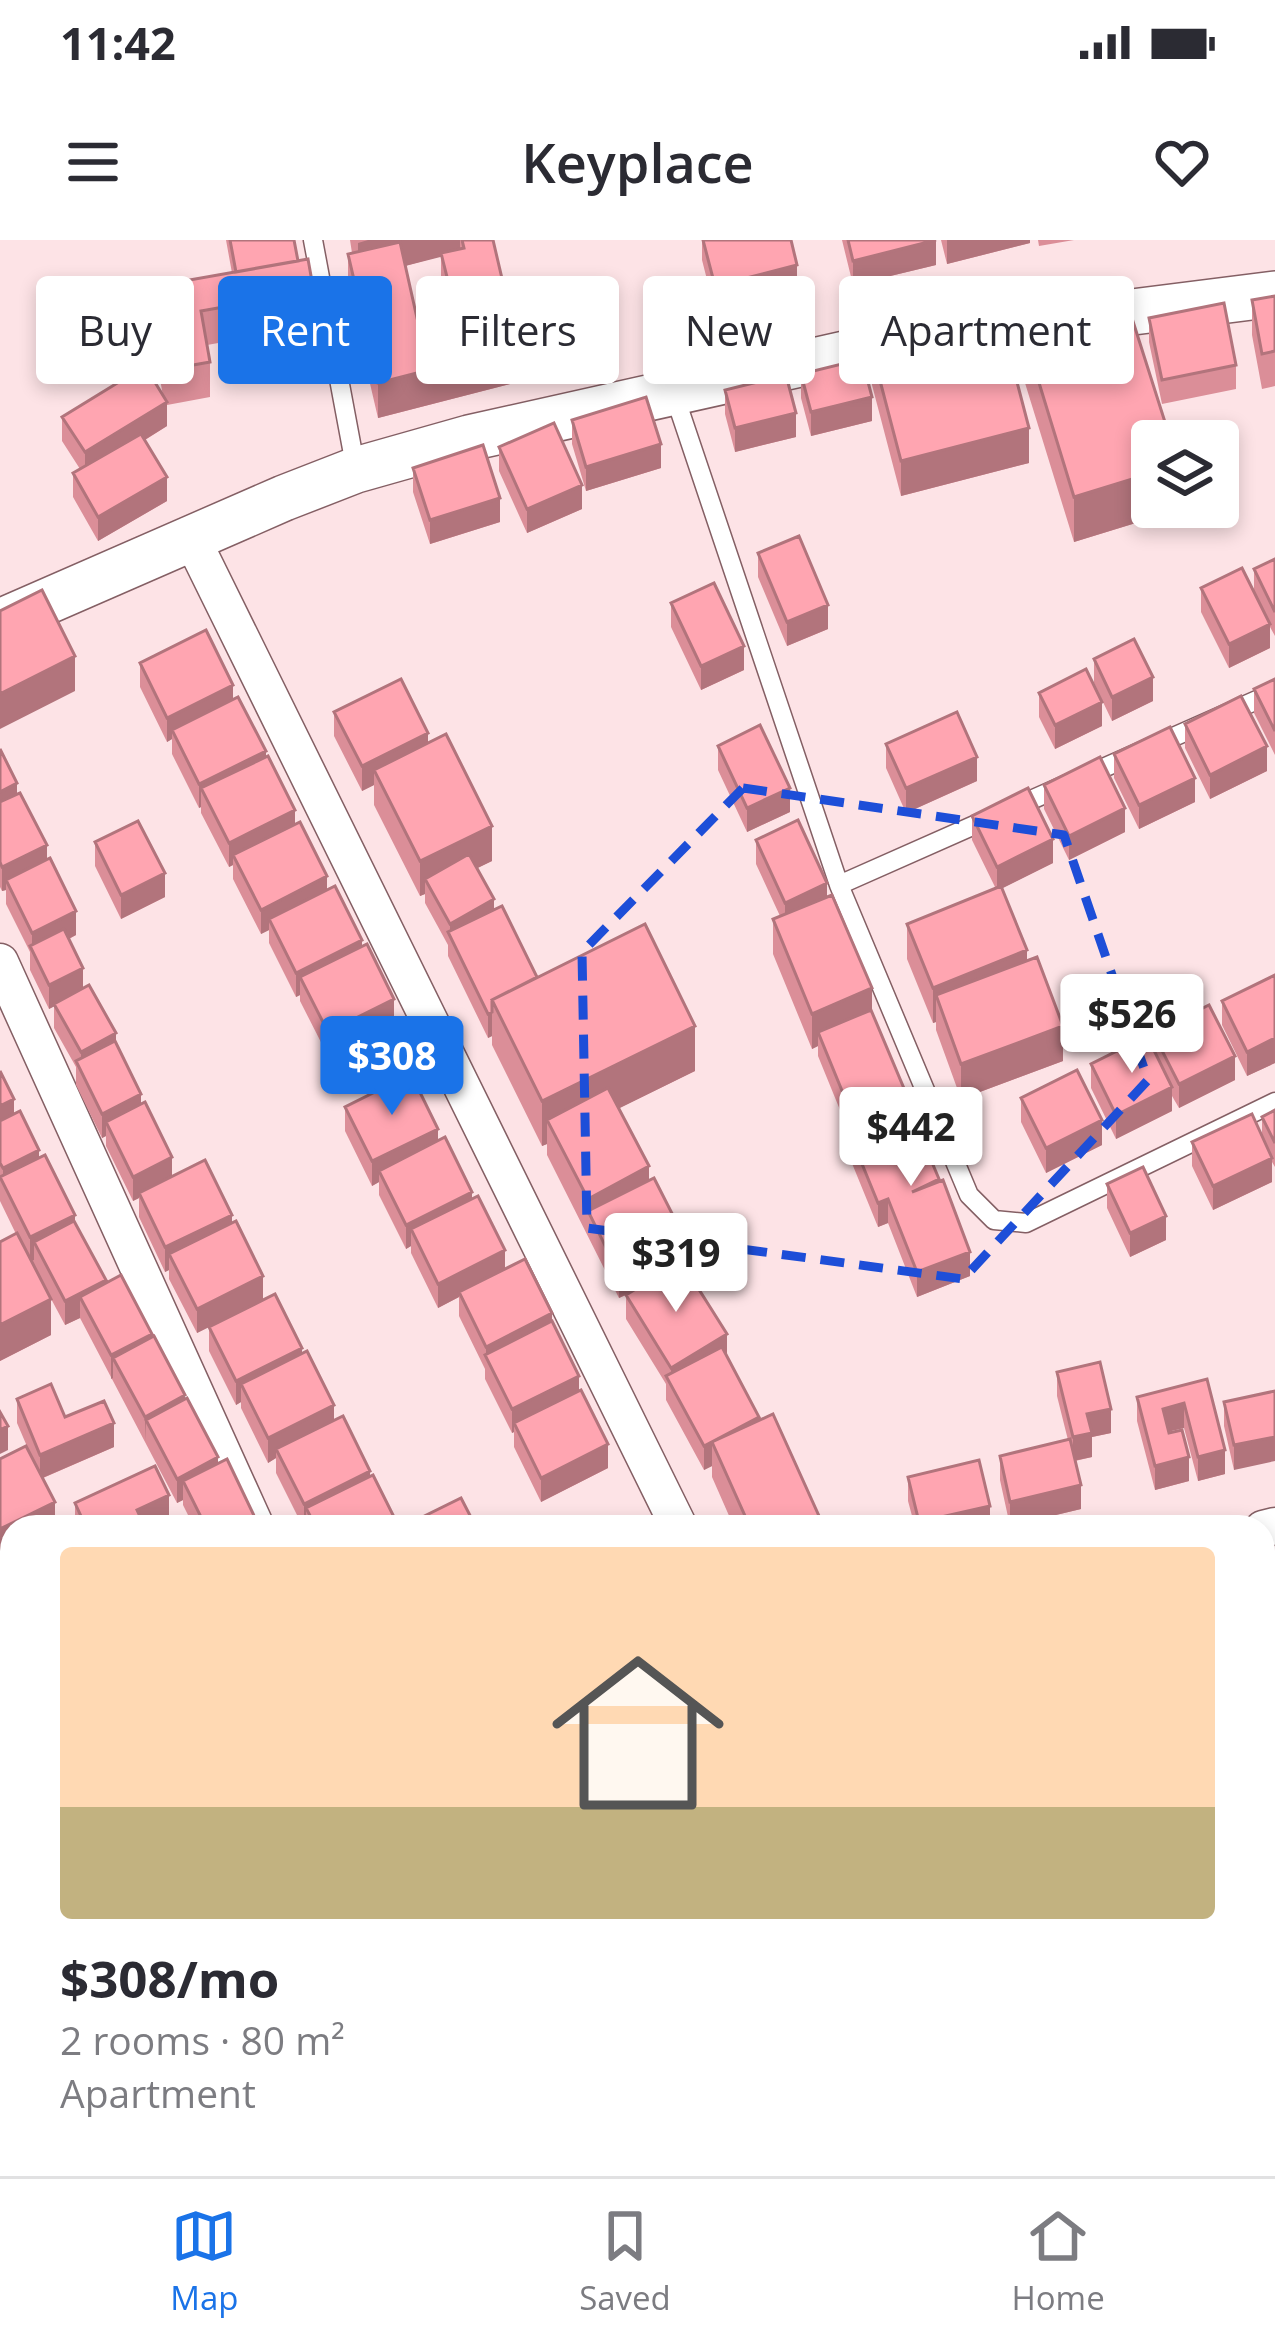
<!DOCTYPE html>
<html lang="en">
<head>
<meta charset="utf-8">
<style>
  :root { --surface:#fff; --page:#f2f2f3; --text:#2b2b33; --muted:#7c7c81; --line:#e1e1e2; --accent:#1a73e8 }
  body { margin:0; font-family:"Open Sans",sans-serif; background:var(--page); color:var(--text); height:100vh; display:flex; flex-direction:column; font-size:45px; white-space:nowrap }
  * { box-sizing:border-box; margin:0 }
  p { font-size:39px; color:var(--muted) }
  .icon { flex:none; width:66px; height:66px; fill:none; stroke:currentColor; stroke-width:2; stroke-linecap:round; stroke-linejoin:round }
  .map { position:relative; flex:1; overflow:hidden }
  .details { position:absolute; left:0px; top:1275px; width:1275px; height:663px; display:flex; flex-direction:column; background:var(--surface); border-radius:36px 36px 0 0; box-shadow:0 6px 18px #0003 }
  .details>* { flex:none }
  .banner { position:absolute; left:36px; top:36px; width:1203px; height:108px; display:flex; gap:24px }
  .buttons { position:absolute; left:1131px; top:180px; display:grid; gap:24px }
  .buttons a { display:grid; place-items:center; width:108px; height:108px; border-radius:12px; background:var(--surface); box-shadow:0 6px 18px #0003; font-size:60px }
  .price { position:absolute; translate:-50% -102px; padding:0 27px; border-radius:12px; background:#fff; color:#222; font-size:39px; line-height:78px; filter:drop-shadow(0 3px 6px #0008) }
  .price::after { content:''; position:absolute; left:50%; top:72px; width:36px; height:27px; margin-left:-18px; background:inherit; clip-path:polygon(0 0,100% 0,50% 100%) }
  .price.selected { background:var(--accent); color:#fff }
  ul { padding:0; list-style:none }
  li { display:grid; align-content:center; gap:24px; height:636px; padding:0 60px }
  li+li { border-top:3px solid var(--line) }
  li span { display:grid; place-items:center; height:372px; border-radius:12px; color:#555 }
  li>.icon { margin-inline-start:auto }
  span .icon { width:216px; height:216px; fill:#fffc; stroke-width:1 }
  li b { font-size:51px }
  .tag { padding:0 42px; border-radius:12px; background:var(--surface); box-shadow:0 6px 18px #0003; font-size:42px; line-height:108px }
  .tag.selected { background:var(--accent); color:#fff }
  .status { display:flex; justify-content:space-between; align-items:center; height:84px; padding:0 60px; background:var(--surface); direction:ltr }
  .status svg { height:33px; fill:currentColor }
  header { display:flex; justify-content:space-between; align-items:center; height:156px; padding:0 60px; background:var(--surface); font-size:54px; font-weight:600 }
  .tab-bar { display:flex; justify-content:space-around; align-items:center; height:168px; border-top:3px solid var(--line); background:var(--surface); font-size:33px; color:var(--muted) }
  .tab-bar a { display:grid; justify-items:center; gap:6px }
  .tab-bar .selected { color:var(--accent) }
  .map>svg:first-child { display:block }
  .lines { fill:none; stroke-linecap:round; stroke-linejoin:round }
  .stream { stroke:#88b672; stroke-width:10 }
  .service-casing { stroke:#845f64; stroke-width:21 }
  .minor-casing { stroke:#845f64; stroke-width:39 }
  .tertiary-casing { stroke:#845f64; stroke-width:48 }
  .service { stroke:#fff; stroke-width:18 }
  .minor { stroke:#fff; stroke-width:36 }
  .tertiary { stroke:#fff; stroke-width:45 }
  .wall { fill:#db8e98; fill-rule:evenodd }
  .shaded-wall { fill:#b2747c }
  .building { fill:#ffa5b1; stroke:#b2747c; stroke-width:3 }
  .marked { fill:none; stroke:#1d4ed8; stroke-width:9; stroke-dasharray:24 15; stroke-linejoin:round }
</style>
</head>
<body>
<div class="status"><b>11:42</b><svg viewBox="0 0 49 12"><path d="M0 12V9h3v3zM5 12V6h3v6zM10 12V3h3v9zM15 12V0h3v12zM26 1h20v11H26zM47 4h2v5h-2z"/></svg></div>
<header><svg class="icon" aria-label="menu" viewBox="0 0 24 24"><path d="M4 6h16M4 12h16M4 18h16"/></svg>Keyplace<svg class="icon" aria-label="heart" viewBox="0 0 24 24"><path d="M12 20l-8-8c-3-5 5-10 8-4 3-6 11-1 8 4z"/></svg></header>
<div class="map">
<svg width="1275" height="1936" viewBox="0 0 1275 1936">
  <rect width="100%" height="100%" fill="#fde3e6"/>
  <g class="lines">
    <path class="stream" d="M1263,1756L1275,1752
      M96,1936L113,1926"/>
    <defs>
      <path id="service" d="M313,0L356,230
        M673,151L839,645L969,955L994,980L1026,983L1275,862
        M839,645L1275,452"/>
      <path id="minor" d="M190,295L679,1287
        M0,722L256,1287
        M1263,1289L1275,1286"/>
      <path id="tertiary" d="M0,382L284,258L356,230L469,198L903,101L1275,54"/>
    </defs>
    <use href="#service" class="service-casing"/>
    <use href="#minor" class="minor-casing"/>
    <use href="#tertiary" class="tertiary-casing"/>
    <use href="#service" class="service"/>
    <use href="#minor" class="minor"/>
    <use href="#tertiary" class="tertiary"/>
  </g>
  <path class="wall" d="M226,0H294L298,21L321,92V127L265,137L257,96L207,105L210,122V157L167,165V186L145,200L167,261L98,301L73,257V233L80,229L62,201V177L163,156L150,83V47L232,33Z
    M350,0H494L518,142L378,178L348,49V14L352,13ZM441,16V48L447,71L417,78L405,26Z
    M702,0H791L797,49L715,71L702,20Z
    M842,0H936V25L853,45Z
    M941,0H1030V3L947,24Z
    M1038,0H1074L1039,6Z
    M1275,56V146L1262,149L1252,95V60Z
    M1149,78L1236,125V149L1162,164L1149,102Z
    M1021,84L1178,267V270L1074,302L1021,130Z
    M872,110L1029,223L901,256L872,145Z
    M801,134L872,181L811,196L801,158Z
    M725,150L796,197L735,212L725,174Z
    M572,180L661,228L586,251L572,204Z
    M499,207L582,269L527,293L499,231Z
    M413,228L500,282L430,304L413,252Z
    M758,313L828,389L787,406L758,337Z
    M1275,319V396L1270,387V408L1229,428L1201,372V348L1254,350V329Z
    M671,363L744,430L701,450L671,387Z
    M1094,419L1153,461L1112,481L1094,443Z
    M140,423L233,459L266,517L295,584L327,649L362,706L394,783L328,816L300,761V755L296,757L269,703V690L261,694L233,639V625L229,627L201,573V567L199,568L172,514V499L167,502L140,447Z
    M1275,439V515L1254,473V449Z
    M1039,453L1102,486L1055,509L1039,477Z
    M334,472L428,503L492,621L477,628L494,670L537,737L695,831L619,868L686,1025L684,1026L727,1115L759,1180L824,1287H734L712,1237V1226L704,1230L666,1160V1144L626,1079V1055L619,1058L547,915V904L542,906L492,805V796L488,798L448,716V705L425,663V654L420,656L374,565V545L362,551L334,496Z
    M1185,484L1267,531L1210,559L1185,508Z
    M886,504L977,541L906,573L886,528Z
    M718,506L790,572L747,592L718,530Z
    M0,509L17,554L47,619L76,695L69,699L83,748L116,803L172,936L232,983L263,1060L302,1113L334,1180L399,1287H303L276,1233V1218L268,1223L241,1168V1162L236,1165L209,1111V1087L197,1093L169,1039V1030L165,1032L139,977V958L133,961L106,906V896L102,898L76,845V827L54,788V766L49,769L30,730V712L6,664V650L2,651L0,647Z
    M1114,514L1195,562L1139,589L1114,538Z
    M1044,545L1125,592L1069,620L1044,569Z
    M972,576L1053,623L1002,648L1063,821L961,859L936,790V782L933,783L907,719V684L996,649L972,600Z
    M756,600L827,656L908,869L939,942L970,1036L917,1057L888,983L878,987L849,916V892L818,816V806L812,809L773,714V679L780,676L756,624Z
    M95,602L165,657L121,679L95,626Z
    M1275,735V823L1247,836L1222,785V761Z
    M1153,793L1235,840L1179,868L1172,856V871L1116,899L1091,848V824L1153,808Z
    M0,831L14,874L75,982L106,1043L152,1097L218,1224L258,1287H194L183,1265V1260L177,1263L80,1078L65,1085L49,1055L51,1095L0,1121V1002L16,994L0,961Z
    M1021,858L1102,905L1046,933L1021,882Z
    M345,867L438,901L472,958L505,1029L552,1082L608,1228L541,1262L514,1207V1192L512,1193L485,1139V1129L459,1076V1057L438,1068L411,1013V1006L406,1009L379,955V942L372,946L345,891Z
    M1275,870V927L1272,922V942L1213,970L1192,926V902L1262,895V877Z
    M1107,944L1166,1000L1130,1017L1107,968Z
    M1057,1132L1111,1193L1092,1197V1217L1075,1221L1081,1269L1010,1286L1000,1240V1216L1068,1200L1057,1156Z
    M1207,1139L1225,1234L1198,1241L1184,1188L1169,1191L1189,1241L1155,1250L1137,1181V1157Z
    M1275,1151L1234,1230L1224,1186V1162Z
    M17,1159L65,1177L114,1207L43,1238L55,1287H12V1398L0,1404V1219L29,1211L17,1183Z
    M908,1237L990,1287H915L908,1261Z
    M75,1263L169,1279L152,1287H75Z
    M520,1926H569L572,1936H522Z
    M1028,1926H1078L1081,1936H1030Z"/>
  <path class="shaded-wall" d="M368,0H460V12L358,38V3Z
    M936,0V25L853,45V21Z
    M947,0H1030V3L947,24Z
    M797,25V49L715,71V46Z
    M518,107V142L378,178V143Z
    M872,157V181L811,196V172Z
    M167,162V186L85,237V212Z
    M796,173V197L735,212V188Z
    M1029,188V223L901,256V221Z
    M661,204V228L586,251V227Z
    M1152,233V267H1178V270L1074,302V257Z
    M167,237V261L98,301V277Z
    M582,245V269L527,293V269Z
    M500,258V282L430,304V280Z
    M828,365V389L787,406V382Z
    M1270,384V408L1229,428V404Z
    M744,406V430L701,450V426Z
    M75,416V451L0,489V454Z
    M1153,437V461L1112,481V457Z
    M233,445V469L172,490V499L167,502V478Z
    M1102,462V486L1055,509V485Z
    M428,493V517L374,530V545L362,551V526Z
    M1267,506V531L1210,559V535Z
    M266,511V535L201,548V567L199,568V544Z
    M977,517V541L906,573V548Z
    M1195,538V562L1139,589V565Z
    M17,543V567L0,576V552Z
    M790,548V572L747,592V568Z
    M1125,568V592L1069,620V596Z
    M295,570V594L233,615V625L229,627V603Z
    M492,586V621L431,651L425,639V654L420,656V621Z
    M1053,599V623L997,651V627Z
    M47,605V630L6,640V650L2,651V627Z
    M165,633V657L121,679V655Z
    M327,636V661L269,679V690L261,694V670Z
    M827,643V667L785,687V663Z
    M494,659V683L450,695V684Z
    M76,671V695L35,716L32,711V693Z
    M362,700V724L300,737V755L296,757V733Z
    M1027,710V745L936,755V782L933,783V748Z
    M83,728V752L49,769V745Z
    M872,748V784L818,792V806L812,809V774Z
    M394,759V783L328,816V792Z
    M492,772V796L488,798V774Z
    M695,786V831L557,899L547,880V904L542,906V861Z
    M1063,786V821L961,859V824Z
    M116,793V817L81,831V812Z
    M1275,798V823L1247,836V812Z
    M1235,816V840L1179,868V844Z
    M1172,847V871L1116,899V875Z
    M141,854V878L106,882V896L102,898V874Z
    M908,858V882L854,904V880Z
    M14,859V883L0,890V866Z
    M1102,880V905L1046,933V908Z
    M438,889V913L379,931V942L372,946V921Z
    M39,910V934L3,943V928Z
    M172,917V941L139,953V958L133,961V937Z
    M1272,918V942L1213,970V946Z
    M649,926V961L588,971V994V959Z
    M472,952V976L411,989V1006L406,1009V985Z
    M888,959V983L878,987V963Z
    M75,975V999L34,1002V1020L30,1021V997Z
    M232,975V999L169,1014V1030L165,1032V1007Z
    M1166,976V1000L1130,1017V993Z
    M686,1001V1025L619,1058V1034Z
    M505,1010V1035L459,1052V1057L438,1068V1044Z
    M970,1012V1036L917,1057V1032Z
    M263,1036V1060L197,1093V1069Z
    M106,1040V1064L80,1057V1078L65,1085V1061Z
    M51,1059V1095L0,1121V1085Z
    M552,1073V1097L486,1116V1107Z
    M152,1094V1118H113V1138L111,1139V1115Z
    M727,1094V1118L671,1146V1128Z
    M302,1108V1132L241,1144V1162L236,1165V1141Z
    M579,1136V1160L514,1183V1192L512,1193V1169Z
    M185,1155V1179L146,1180L145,1201V1177Z
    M1184,1163V1188L1163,1193V1169Z
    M334,1165V1189L276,1209V1218L268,1223V1198Z
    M1111,1169V1193L1092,1197V1217L1073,1221V1197L1087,1174Z
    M114,1183V1207L40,1239V1215Z
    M8,1186V1210L0,1214V1190Z
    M1275,1197V1221L1234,1230V1205Z
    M712,1202V1226L704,1230V1206Z
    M608,1204V1228L541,1262V1238Z
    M1225,1210V1234L1198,1241V1217Z
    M218,1217V1241H183V1260L177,1263V1239Z
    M1189,1217V1241L1155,1250V1226Z
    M370,1231V1255L306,1268V1287H304V1264Z
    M1081,1245V1269L1010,1286V1262Z
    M169,1255V1279L152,1287H137V1270Z
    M55,1262V1287H12V1318L0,1324V1289Z
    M990,1266V1287H919V1282Z
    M12,1374V1398L0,1404V1380Z
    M12,1567V1591L0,1596V1572Z
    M12,1847V1871L0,1880V1856Z
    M1157,1926H1180L1157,1934Z"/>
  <path class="building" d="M230,0H294L298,21L236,32Z
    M462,0H493L518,107L378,143L348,14L400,2L417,78L455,69L441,13L464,8Z
    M703,0H791L797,25L715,46Z
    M848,0H936L853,21Z
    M308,19L321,92L265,102L257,61L201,71L210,122L165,130L150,47Z
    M1124,53L1171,201H1152V233L1074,257L1021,84Z
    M1275,56V111L1262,114L1252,60Z
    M1224,63L1236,125L1162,140L1149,78Z
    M1000,77L1029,188L901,221L872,110Z
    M862,119L872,157L811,172L801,134Z
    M145,126L167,162L85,212L62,177Z
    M786,135L796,173L735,188L725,150Z
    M646,157L661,204L586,227L572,180Z
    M554,183L582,245L527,269L499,207Z
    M141,194L167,237L98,277L73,233Z
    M483,205L500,258L430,280L413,228Z
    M799,296L828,365L787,382L758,313Z
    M1275,319V372L1254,329Z
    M1242,328L1270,384L1229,404L1201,348Z
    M714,343L744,406L701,426L671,363Z
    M42,350L75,416L0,454V371Z
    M206,390L233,445L167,478L140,423Z
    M1134,399L1153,437L1112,457L1094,419Z
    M1086,429L1102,462L1055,485L1039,453Z
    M401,439L428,493L362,526L334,472Z
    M1275,439V491L1254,449Z
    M1241,456L1267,506L1210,535L1185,484Z
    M238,457L266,511L199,544L172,490Z
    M957,472L977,517L906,548L886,504Z
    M760,485L790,548L747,568L718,506Z
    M1170,487L1195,538L1139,565L1114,514Z
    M446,494L492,586L420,621L374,530Z
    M0,509L17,543L0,552Z
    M268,516L295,570L229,603L201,548Z
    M1100,517L1125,568L1069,596L1044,545Z
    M1028,548L1053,599L997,627L972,576Z
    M20,553L47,605L2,627L0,622V562Z
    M798,580L827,643L785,663L756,600Z
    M138,581L165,633L121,655L95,602Z
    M300,582L327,636L261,670L233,615Z
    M469,614L494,659L450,684L425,639Z
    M50,618L76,671L32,693L6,640Z
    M335,646L362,700L296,733L269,679Z
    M1001,646L1027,710L933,748L907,684Z
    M832,655L872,748L812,774L773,679Z
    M502,666L537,737L492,760V772L488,774L448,692Z
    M645,684L695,786L542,861L492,760Z
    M64,689L83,728L49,745L30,706Z
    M367,704L394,759L328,792L300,737Z
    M1037,717L1063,786L961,824L936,755Z
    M1275,735V798L1247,812L1222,761Z
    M89,745L116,793L81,812L54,764Z
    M1209,765L1235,816L1179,844L1153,793Z
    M871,770L908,858L854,880L818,792Z
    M1147,796L1172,847L1116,875L1091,824Z
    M115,801L141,854L102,874L76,821Z
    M1077,830L1102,880L1046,908L1021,858Z
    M0,831L14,859L0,866Z
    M411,834L438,889L372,921L345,867Z
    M608,848L649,926L588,959L547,880Z
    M145,862L172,917L133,937L106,882Z
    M909,868L939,939L912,952L943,940L970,1012L917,1032L888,959L878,963L849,892Z
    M1275,870V903L1262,877Z
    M20,871L39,910L3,928L0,923V881Z
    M1252,874L1272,918L1213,946L1192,902Z
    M445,897L472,952L406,985L379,931Z
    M45,915L75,975L30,997L0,937Z
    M205,920L232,975L165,1007L139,953Z
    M1143,927L1166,976L1130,993L1107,944Z
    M654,938L686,1001L619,1034L588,971Z
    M478,956L505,1010L438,1044L411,989Z
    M74,981L106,1040L65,1061L34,1002Z
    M236,981L263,1036L197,1069L169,1014Z
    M17,993L51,1059L0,1085V1002Z
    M525,1019L552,1073L486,1107L459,1052Z
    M681,1021L727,1094L671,1128L626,1055Z
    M121,1035L152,1094L111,1115L80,1057Z
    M275,1054L302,1108L236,1141L209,1087Z
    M552,1081L579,1136L512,1169L485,1115Z
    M154,1096L185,1155L145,1177L113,1118Z
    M722,1107L759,1177L704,1206L666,1136Z
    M307,1111L334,1165L268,1198L241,1144Z
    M1100,1122L1111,1169L1087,1174L1092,1193L1073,1197L1057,1132Z
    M1207,1139L1225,1210L1198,1217L1184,1163L1163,1169L1169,1193L1182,1190L1189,1217L1155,1226L1137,1157Z
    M51,1144L65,1177L104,1161L114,1183L40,1215L17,1159Z
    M581,1150L608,1204L541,1238L514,1183Z
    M1275,1151V1197L1234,1205L1224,1162Z
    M187,1158L218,1217L177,1239L146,1180Z
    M0,1172L8,1186L0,1190Z
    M773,1174L824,1287H750L712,1202Z
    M343,1176L370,1231L304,1264L276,1209Z
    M1070,1199L1081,1245L1010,1262L1000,1216Z
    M26,1206L55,1262L0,1289V1219Z
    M227,1219L258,1284L253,1287H206L183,1241Z
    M979,1220L990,1266L919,1282L908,1237Z
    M155,1226L169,1255L137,1270L145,1287H86L75,1263Z
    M373,1235L399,1287H316L306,1268Z
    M461,1258L476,1287H402Z
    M8,1303L12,1310V1374L0,1380V1307Z
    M12,1515V1567L0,1572V1519Z
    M4,1792L12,1803V1847L0,1856V1795Z
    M156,1926H166L172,1936H145L144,1934Z
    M527,1926H569L572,1934L567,1936H531Z
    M1036,1926H1078L1081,1934L1040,1936Z"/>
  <path class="marked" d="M743,548L1064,595L1148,840L963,1039L587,988L582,712Z"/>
</svg>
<div class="buttons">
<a><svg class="icon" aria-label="layers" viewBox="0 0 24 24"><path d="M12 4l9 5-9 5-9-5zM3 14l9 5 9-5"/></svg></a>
</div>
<b class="price" style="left:1132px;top:836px">$526</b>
<b class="price selected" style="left:392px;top:878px">$308</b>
<b class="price" style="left:911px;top:949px">$442</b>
<b class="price" style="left:676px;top:1075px">$319</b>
<div class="banner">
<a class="tag">Buy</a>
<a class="tag selected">Rent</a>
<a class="tag">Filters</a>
<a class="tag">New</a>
<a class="tag">Apartment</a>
</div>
<section class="details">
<ul>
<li><span style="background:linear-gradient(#ffd9b3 70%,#c2b280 0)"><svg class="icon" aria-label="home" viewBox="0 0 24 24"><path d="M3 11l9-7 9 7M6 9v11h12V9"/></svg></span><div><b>$308/mo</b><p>2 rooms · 80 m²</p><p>Apartment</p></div></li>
</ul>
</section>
</div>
<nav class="tab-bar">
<a class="selected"><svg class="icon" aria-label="map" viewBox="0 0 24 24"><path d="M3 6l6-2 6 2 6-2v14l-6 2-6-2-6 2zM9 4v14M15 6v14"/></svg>Map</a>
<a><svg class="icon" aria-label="saved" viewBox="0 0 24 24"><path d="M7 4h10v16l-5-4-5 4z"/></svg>Saved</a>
<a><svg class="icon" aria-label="home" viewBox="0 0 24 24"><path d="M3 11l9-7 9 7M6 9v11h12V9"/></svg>Home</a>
</nav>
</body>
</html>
